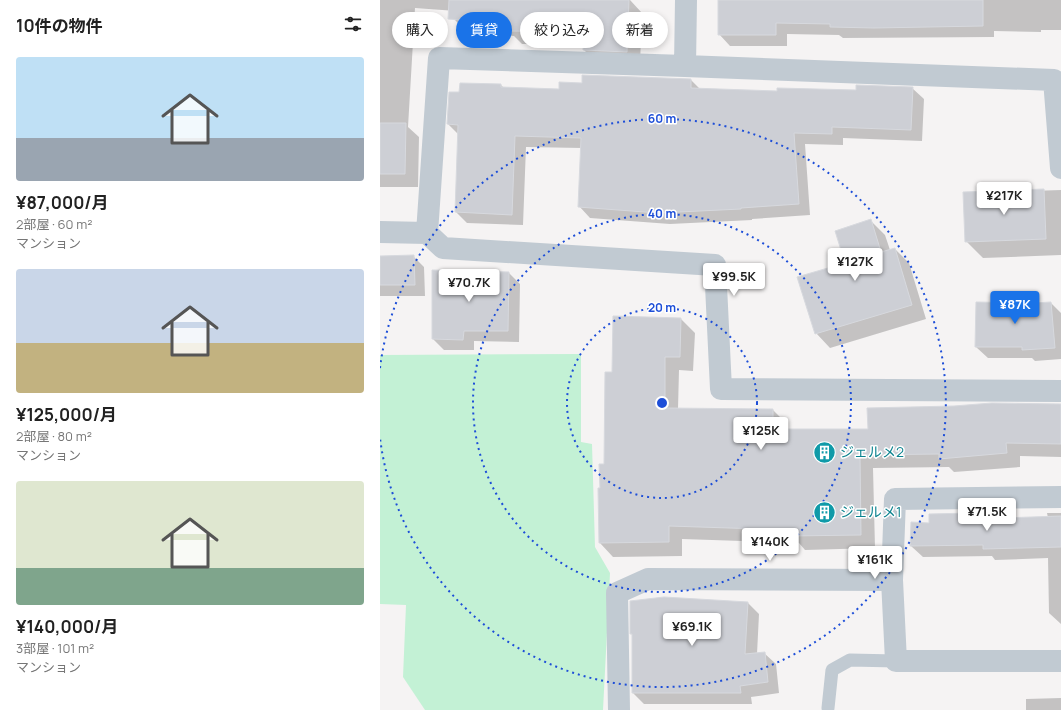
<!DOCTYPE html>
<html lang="ja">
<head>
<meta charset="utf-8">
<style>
  :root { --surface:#fff; --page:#f6f6f6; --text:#222; --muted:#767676; --accent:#1a73e8 }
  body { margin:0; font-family:Manrope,"Noto Sans JP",sans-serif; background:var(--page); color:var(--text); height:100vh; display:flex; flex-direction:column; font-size:15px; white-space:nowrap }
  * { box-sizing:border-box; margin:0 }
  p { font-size:13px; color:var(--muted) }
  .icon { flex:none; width:22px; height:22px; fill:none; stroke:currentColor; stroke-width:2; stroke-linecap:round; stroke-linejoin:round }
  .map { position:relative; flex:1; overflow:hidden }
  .details { display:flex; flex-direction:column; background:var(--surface); width:380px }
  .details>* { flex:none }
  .hud { position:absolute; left:12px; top:12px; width:380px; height:36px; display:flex; gap:8px }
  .price { position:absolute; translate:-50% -34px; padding:0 9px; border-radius:4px; background:#fff; color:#222; font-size:13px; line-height:26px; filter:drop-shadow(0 1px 2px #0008) }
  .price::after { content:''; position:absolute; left:50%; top:24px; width:12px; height:9px; margin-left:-6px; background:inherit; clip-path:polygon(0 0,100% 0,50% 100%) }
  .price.current { background:var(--accent); color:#fff }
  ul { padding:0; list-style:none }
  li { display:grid; align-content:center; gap:8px; height:212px; padding:0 16px }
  li span { display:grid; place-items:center; height:124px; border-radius:4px; color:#555 }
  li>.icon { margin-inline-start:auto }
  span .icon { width:72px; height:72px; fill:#fffc; stroke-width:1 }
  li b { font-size:17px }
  h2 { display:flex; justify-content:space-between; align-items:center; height:48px; padding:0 16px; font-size:17px }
  .chip { padding:0 14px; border-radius:18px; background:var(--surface); box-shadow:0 2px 6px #0003; font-size:14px; line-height:36px }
  .chip.current { background:var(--accent); color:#fff }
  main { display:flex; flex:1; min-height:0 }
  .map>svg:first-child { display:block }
  .green { fill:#c3f1d5 }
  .shadow { fill:#0003 }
  .building { fill:#cdcfd5; stroke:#d7d9de }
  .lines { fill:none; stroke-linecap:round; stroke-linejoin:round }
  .service { stroke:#c1cad2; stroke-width:13 }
  .minor { stroke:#c1cad2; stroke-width:22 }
  .ring { fill:none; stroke:#1d4ed8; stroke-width:2; stroke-dasharray:2 4 }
  .labels { text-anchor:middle; stroke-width:3; stroke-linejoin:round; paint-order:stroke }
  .culture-label { font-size:14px; fill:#0d838f; stroke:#fff; text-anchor:start }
  .centre { fill:#1d4ed8; stroke:#fff; stroke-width:2 }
  .ring-label { font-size:12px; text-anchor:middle; font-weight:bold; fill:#1d4ed8; stroke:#fff; stroke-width:3; stroke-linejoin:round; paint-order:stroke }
</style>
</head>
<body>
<main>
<section class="details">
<h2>10件の物件<svg class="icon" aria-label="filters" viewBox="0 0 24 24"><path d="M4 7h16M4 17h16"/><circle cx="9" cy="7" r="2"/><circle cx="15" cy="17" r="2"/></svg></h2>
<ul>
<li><span style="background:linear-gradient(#bfe0f5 65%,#9aa5b1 0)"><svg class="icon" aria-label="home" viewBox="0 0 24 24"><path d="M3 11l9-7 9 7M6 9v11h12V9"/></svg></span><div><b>¥87,000/月</b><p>2部屋 · 60 m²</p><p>マンション</p></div></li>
<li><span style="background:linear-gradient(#c9d6e8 60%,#c2b280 0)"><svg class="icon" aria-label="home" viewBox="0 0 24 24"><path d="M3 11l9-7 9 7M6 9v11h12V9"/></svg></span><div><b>¥125,000/月</b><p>2部屋 · 80 m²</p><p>マンション</p></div></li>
<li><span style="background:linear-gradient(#dfe7d0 70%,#7fa58c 0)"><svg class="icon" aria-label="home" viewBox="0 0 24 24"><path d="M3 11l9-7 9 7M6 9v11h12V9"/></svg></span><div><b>¥140,000/月</b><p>3部屋 · 101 m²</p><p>マンション</p></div></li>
</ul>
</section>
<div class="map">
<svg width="681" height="710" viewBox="0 0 681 710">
  <rect width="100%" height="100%" fill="#f5f3f3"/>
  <path class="green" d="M201,354V442L212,444L215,547L230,573L223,710H45L23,677L26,605L0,604V355Z"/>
  <path class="shadow" d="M0,0H250L262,13L260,64L217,63L204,50V44H142L134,36L88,33L75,20L76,11L35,8L28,127L39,137L38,187H0Z
    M339,0H681V30H661V32L614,31V37L463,38L459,35L407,34V46H350L339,34Z
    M311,80L320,89L398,92H477L532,88L544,99L542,141L463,138V145L425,144L430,215L372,219V220L290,224L210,218L199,206L202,148L146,147L143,225L87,223L76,212L79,135L68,124L80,93L121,85L124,88L180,90L203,84Z
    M681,190V255L603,258L586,241L584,193Z
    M490,220L505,235L510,250L515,249L529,263L546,319L450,348L436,333L467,263Z
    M33,256L44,267L45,296H0V257Z
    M129,273L140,284L139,342L94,341V350H64L53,339Z
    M671,303L681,313V359L655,361L652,358H608L596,347L654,304Z
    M301,319L315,333L313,371L299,370L298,409L393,410L406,423L407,430H489L681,405V457L640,456V467L574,472L569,467L493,468L495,548L425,550L419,543L302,539V556L233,557L220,543L221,489L225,465L233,373Z
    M667,513H681V624L669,613L668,558L615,560L612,556L543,557L531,546L550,524L592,514L597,520L668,518Z
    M368,603L379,614L377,654L384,653L396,664L399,693L371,697L372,704H264L253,693V635L251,634Z
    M681,698V710H646V699Z"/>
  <path class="building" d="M69,0H249L247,52L203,50L204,32L128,31V24L68,19Z
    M338,0H603V26L494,28L450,27V24L396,23V35H338Z
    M202,75L311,79V88L397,91V88L476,90V85L533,87L531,130L452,127V134L414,133L419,204L361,208V209L278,213L198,207L201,138L135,136L132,215L75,212L78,125L67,124L69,92H79L80,83L121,84V87L179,89V82L202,83Z
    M0,123H26L25,174H0Z
    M664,189L666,239L585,242L583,192Z
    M491,219L501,252L515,248L532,305L435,334L417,277L465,263L455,231Z
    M34,255L35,285H0V256Z
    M52,270L129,272L128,331H84L83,340L52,339Z
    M596,302L654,303L671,302L675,348L642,350V347H595Z
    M233,316L301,318L300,357H285V408L393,409V429H488L487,408L574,406L612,403L681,404V444L626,443L627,453L559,459V454L480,455L481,535L410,536V530L289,526V542L219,543L218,488H220L219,464H224L225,372H232Z
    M592,513V519L681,516V547L603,549V545L530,546L531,522L549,523V514Z
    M284,597L368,602L365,654L385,652L388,682L360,686L361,693H252V634H250V601Z"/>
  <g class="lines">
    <path class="service" d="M448,708L452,670L470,660L516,661"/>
    <path class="minor" d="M305,66L674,80L681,168
      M0,232L47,233L63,248L335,265L341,389L681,391
      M47,233L59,58L305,66L306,0
      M681,497L515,499L512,580L516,661H681
      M239,710L237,593L268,579L512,580"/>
  </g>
  <g class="ring">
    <circle cx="282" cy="403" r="95"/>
    <circle cx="282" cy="403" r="189"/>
    <path d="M0 368A284 284 0 1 1 0 438"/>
  </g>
  <defs>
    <symbol id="building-disc" viewBox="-11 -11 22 22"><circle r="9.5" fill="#0f9aa8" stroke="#fff"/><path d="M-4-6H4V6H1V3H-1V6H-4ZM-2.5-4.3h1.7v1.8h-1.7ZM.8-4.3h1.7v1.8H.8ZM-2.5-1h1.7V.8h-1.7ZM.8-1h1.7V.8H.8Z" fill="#fff"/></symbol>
  </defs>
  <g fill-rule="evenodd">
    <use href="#building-disc" x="432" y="440" width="25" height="25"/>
    <use href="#building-disc" x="432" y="500" width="25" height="25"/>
  </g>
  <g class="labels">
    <g class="culture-label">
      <text x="460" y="457">ジェルメ2</text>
      <text x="460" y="517">ジェルメ1</text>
    </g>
  </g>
  <circle cx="282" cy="403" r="6" class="centre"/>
  <g class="ring-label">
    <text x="282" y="123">60 m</text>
    <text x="282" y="218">40 m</text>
    <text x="282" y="312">20 m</text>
  </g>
</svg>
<b class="price" style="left:624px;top:216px">¥217K</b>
<b class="price" style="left:475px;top:282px">¥127K</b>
<b class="price" style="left:354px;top:297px">¥99.5K</b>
<b class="price" style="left:89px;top:303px">¥70.7K</b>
<b class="price current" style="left:635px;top:325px">¥87K</b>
<b class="price" style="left:381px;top:451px">¥125K</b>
<b class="price" style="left:607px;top:532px">¥71.5K</b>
<b class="price" style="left:390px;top:562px">¥140K</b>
<b class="price" style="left:495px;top:580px">¥161K</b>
<b class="price" style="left:312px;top:647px">¥69.1K</b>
<div class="hud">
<a class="chip">購入</a>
<a class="chip current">賃貸</a>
<a class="chip">絞り込み</a>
<a class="chip">新着</a>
</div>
</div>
</main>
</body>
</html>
